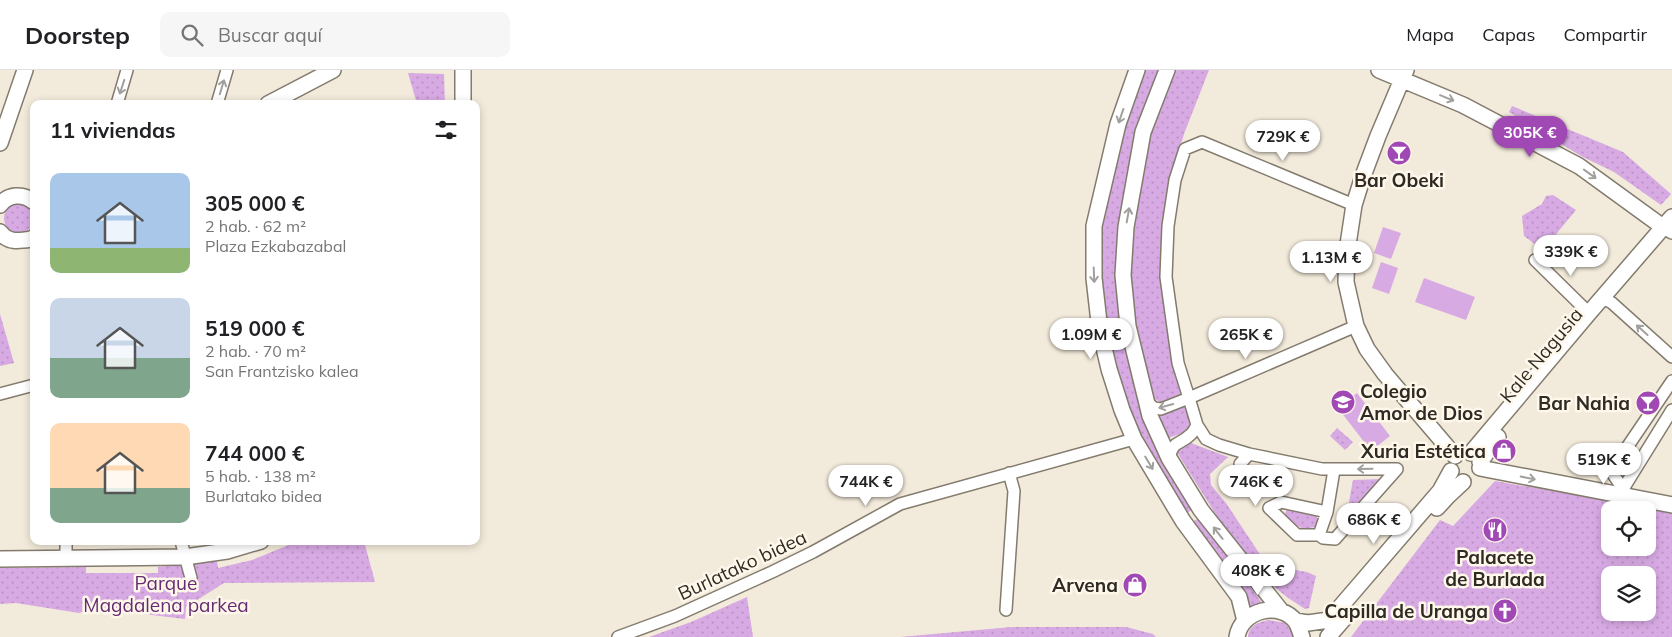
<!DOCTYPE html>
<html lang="es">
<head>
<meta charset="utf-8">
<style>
  :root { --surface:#fff; --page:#f6f6f6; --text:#202124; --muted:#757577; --line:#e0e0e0; --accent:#a048b4 }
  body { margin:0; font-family:Mulish,sans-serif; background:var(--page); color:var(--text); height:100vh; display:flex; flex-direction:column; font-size:19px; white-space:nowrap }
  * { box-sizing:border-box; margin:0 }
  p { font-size:16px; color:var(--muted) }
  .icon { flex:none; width:28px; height:28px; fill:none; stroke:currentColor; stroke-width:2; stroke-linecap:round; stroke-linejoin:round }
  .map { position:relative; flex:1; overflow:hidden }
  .sheet { position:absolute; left:30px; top:30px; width:450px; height:445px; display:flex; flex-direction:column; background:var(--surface); border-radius:10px; box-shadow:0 2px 8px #0003 }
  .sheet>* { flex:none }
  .fabs { position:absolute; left:1601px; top:431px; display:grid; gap:10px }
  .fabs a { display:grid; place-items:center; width:55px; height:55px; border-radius:10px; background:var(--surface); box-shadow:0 2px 8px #0003; font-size:25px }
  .price { position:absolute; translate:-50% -42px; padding:0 11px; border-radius:18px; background:#fff; color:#222; font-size:16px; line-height:32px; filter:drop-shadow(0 1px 2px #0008) }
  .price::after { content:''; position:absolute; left:50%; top:30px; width:15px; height:11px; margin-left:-8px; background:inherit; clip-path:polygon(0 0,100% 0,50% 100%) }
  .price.current { background:var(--accent); color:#fff }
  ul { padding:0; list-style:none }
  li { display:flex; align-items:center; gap:15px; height:125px; padding:0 20px }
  li span { display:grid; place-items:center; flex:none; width:140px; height:100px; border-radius:10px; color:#555 }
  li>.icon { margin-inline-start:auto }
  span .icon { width:60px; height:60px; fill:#fffc; stroke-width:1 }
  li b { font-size:21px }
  h2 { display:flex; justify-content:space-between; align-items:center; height:60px; padding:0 20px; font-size:21px }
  header { display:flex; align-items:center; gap:30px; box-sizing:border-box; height:70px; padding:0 25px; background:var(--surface); border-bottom:1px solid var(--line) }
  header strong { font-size:24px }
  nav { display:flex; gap:28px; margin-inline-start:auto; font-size:18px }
  .search { width:350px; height:45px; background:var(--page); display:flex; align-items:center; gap:12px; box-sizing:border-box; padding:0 18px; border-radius:10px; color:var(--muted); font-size:19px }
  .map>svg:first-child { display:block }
  .grass { fill:url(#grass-dots); fill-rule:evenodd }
  .garden { fill:#d8aae4 }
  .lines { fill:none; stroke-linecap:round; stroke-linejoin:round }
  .street-casing { stroke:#837b6d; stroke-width:14 }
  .secondary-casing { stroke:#837b6d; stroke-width:18 }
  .street { stroke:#fff; stroke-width:11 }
  .secondary { stroke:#fff; stroke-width:15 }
  .oneway { stroke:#a1a09d }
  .labels { text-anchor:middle; stroke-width:5; stroke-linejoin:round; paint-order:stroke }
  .poi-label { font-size:19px; font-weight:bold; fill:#2e2b25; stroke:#fef7ea; text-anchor:end }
  .street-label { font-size:19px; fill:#2e2b25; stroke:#fef7ea }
  .park-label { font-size:19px; fill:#662c73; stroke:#fef7ea }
</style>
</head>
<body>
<header>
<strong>Doorstep</strong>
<div class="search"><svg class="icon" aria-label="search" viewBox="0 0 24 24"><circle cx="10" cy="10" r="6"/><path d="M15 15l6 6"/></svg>Buscar aquí</div>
<nav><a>Mapa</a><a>Capas</a><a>Compartir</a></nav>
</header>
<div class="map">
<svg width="1672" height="567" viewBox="0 0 1672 567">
  <defs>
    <pattern id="grass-dots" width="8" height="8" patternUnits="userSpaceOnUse" patternTransform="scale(1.25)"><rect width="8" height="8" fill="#d8aae4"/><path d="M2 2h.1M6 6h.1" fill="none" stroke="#ba92c3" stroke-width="1.8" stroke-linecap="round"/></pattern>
  </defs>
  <rect width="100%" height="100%" fill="#f2eada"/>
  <path class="grass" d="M1142,0H1161L1134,77L1127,108L1121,144L1117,176L1123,260L1129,297L1137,326L1161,387L1173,410L1193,440L1186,443L1142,368L1127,337L1105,260L1102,208V156L1104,130L1129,35Z
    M1174,0H1209L1184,64L1171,107L1164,149L1183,326L1163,334L1150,326L1140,289L1129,207L1131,147L1153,52Z
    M408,3L444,4L445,34H417Z
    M1512,36L1623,82L1671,124L1661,135L1614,102L1581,86L1509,42Z
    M1553,125L1576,140L1543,180L1524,166L1522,146L1542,134L1546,126Z
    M4 148a15 15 0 1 1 30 0a15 15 0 1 1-30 0Z
    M0,244L14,293L0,296Z
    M1183,334L1189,348V356L1183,363L1165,369L1159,346Z
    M1337,358L1353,372L1345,380L1330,366Z
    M1180,373H1191L1228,387L1210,404L1211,415L1226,433L1267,495L1307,502L1316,506L1309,538L1305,539C1298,534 1289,529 1283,524C1241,491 1210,434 1181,389L1177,382Z
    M1383,409L1347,443L1353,410Z
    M1495,411L1672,442V567H1351L1440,450L1453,456ZM1610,440H1648V478H1610ZM1610,505H1648V542H1610Z
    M1288,438L1315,443L1318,450L1315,457L1304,459L1287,451L1285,443Z
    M1200,448L1262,533L1249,538L1191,452Z
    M298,471H364L375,512L224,513L186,537L185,549L94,538L79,543L16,533L0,534V498L86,497V503H158V497L217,491L218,498L252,490Z
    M747,527L753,567H649L691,552Z
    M1269,550L1285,553L1293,564V567H1248C1249,555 1259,552 1269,550Z
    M1012,557H1126L1153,564L1156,567H900Z"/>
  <path class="garden" d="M1383,157L1401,163L1391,189L1374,183Z
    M1381,192L1398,198L1389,224L1372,218Z
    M1424,208L1475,227L1466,250L1415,232Z
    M1357,323L1390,366L1371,381L1338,338Z"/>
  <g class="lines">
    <defs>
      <path id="street" d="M117,34L127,0
        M217,34L227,0
        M1670,162L1672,163
        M1535,190L1589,243
        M1598,232L1607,230L1612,233L1672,287
        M1356,256L1189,328L1197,355L1206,369L1219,375L1249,384L1322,399H1397
        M1672,311L1611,401L1623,419L1672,340
        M0,324L34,315
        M1145,330L1154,338L1161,339L1189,328L1178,293L1166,207L1168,156L1175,110L1185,79L1202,72L1354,135
        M1169,388C1174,369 1179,376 1190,365C1193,363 1195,359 1197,355
        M1240,394L1249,384
        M1334,400L1327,442L1319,465L1323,468L1335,469L1397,399
        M1319,465H1297L1269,438L1281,432L1327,442
        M181,471L191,508
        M66,489V471
        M1006,540L1014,421L1009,403
        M618,567L675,546L772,502L813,482L900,434L1134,369"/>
      <path id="secondary" d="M463,0V34
        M1137,0L1118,54L1094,156V208L1100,261L1109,299L1122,340L1134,369L1183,451L1239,527L1245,551
        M1167,0L1143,62L1126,157L1123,205L1128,256L1150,346L1169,388L1201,440L1282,542
        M1379,0L1463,35L1579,96L1663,157
        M1406,0L1378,66L1363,106L1354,135L1347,181L1346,212L1356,256L1367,279L1385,304L1455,386
        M268,34L333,0
        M0,73L25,0
        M0,135C8,124 23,123 34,132
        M0,162C8,173 19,171 32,169L34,167
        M1471,383L1589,243L1672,147
        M1480,392L1498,367
        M1480,398L1672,435
        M1437,438L1448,426L1463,412
        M0,489L185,487L227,481L261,471
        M1295,551L1308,553L1329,550L1440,421L1451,401
        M1237,567C1241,540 1280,530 1296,552C1299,557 1300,562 1302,567
        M1328,567L1348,544"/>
    </defs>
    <use href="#street" class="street-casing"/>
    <use href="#secondary" class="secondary-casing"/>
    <use href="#street" class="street"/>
    <use href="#secondary" class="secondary"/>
  </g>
  <defs><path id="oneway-shaft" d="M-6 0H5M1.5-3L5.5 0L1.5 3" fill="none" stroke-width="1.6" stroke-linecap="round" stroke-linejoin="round" transform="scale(1.25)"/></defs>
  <g class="oneway">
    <use href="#oneway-shaft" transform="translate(122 17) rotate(108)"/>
    <use href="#oneway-shaft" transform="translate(222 17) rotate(-73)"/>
    <use href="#oneway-shaft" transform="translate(1447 28) rotate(22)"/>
    <use href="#oneway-shaft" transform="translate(1121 46) rotate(109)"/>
    <use href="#oneway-shaft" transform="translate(1590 104) rotate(36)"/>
    <use href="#oneway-shaft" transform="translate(1128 145) rotate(-80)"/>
    <use href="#oneway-shaft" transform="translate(1094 205) rotate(88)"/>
    <use href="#oneway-shaft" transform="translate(1642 260) rotate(-138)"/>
    <use href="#oneway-shaft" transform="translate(1166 336) rotate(165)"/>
    <use href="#oneway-shaft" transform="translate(1149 393) rotate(59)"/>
    <use href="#oneway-shaft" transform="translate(1365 399) rotate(179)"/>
    <use href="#oneway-shaft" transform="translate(1528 408) rotate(11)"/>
    <use href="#oneway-shaft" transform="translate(1218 463) rotate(-128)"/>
  </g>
  <defs>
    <symbol id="bar-disc" viewBox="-11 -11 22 22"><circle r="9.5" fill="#a048b4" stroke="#fef7ea"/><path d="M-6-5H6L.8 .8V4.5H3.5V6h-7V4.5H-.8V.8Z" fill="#fff"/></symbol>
    <symbol id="school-disc" viewBox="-11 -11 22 22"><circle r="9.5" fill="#a048b4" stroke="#fef7ea"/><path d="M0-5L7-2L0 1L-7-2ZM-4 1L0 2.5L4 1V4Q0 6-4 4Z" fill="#fff"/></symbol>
    <symbol id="shop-disc" viewBox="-11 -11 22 22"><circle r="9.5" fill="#a048b4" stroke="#fef7ea"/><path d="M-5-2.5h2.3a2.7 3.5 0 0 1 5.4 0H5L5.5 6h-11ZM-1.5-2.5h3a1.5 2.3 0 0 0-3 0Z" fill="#fff"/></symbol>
    <symbol id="restaurant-disc" viewBox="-11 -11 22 22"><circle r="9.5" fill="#a048b4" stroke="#fef7ea"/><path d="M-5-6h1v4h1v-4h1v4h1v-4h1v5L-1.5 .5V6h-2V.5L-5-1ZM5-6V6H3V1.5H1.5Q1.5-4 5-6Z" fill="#fff"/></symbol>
    <symbol id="church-disc" viewBox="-11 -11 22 22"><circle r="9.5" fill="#a048b4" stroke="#fef7ea"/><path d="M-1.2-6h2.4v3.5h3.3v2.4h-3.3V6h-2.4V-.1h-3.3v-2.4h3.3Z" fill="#fff"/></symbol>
  </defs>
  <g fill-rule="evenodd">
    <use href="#bar-disc" x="1385" y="69" width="28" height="28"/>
    <use href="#school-disc" x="1329" y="318" width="28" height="28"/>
    <use href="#bar-disc" x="1634" y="319" width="28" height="28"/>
    <use href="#shop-disc" x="1490" y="367" width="28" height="28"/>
    <use href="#restaurant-disc" x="1481" y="446" width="28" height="28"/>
    <use href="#shop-disc" x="1121" y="501" width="28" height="28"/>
    <use href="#church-disc" x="1491" y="527" width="28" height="28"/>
  </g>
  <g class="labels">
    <g class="poi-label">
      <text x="1399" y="117" text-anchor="middle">Bar Obeki</text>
      <text x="1360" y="328" text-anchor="start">Colegio<tspan x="1360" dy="22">Amor de Dios</tspan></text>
      <text x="1630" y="340">Bar Nahia</text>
      <text x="1486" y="388">Xuria Estética</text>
      <text x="1495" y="494" text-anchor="middle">Palacete<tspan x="1495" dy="22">de Burlada</tspan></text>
      <text x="1118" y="522">Arvena</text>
      <text x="1488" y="548">Capilla de Uranga</text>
    </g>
    <g class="street-label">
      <text transform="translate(1541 285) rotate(-50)" y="7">Kale Nagusia</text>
      <text transform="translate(742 495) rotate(-25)" y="7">Burlatako bidea</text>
    </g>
    <g class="park-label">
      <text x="166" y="520">Parque<tspan x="166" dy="22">Magdalena parkea</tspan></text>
    </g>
  </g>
</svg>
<div class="fabs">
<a><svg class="icon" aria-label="locate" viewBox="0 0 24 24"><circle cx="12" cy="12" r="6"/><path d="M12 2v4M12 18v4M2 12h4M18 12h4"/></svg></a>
<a><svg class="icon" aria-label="layers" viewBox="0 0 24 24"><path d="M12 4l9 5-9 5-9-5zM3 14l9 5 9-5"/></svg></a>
</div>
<b class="price current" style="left:1530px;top:88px">305K €</b>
<b class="price" style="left:1283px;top:92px">729K €</b>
<b class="price" style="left:1571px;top:207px">339K €</b>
<b class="price" style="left:1331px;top:213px">1.13M €</b>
<b class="price" style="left:1091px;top:290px">1.09M €</b>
<b class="price" style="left:1246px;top:290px">265K €</b>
<b class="price" style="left:1604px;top:415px">519K €</b>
<b class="price" style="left:866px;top:437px">744K €</b>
<b class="price" style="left:1256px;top:437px">746K €</b>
<b class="price" style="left:1374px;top:475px">686K €</b>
<b class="price" style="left:1258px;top:526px">408K €</b>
<section class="sheet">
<h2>11 viviendas<svg class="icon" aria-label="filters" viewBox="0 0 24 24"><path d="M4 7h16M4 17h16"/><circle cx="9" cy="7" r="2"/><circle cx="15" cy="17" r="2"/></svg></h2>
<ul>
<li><span style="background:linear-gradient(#a9c7e8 75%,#8fb573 0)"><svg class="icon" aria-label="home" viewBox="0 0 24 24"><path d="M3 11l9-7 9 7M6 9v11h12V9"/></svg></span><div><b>305 000 €</b><p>2 hab. · 62 m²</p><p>Plaza Ezkabazabal</p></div></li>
<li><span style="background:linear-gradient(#c9d6e8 60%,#7fa58c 0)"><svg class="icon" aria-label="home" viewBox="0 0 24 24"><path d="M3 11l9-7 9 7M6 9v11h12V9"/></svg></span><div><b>519 000 €</b><p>2 hab. · 70 m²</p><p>San Frantzisko kalea</p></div></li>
<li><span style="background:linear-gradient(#ffd9b3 65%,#7fa58c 0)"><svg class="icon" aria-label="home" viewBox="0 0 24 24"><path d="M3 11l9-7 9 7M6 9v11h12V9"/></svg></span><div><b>744 000 €</b><p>5 hab. · 138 m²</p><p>Burlatako bidea</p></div></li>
</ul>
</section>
</div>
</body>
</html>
